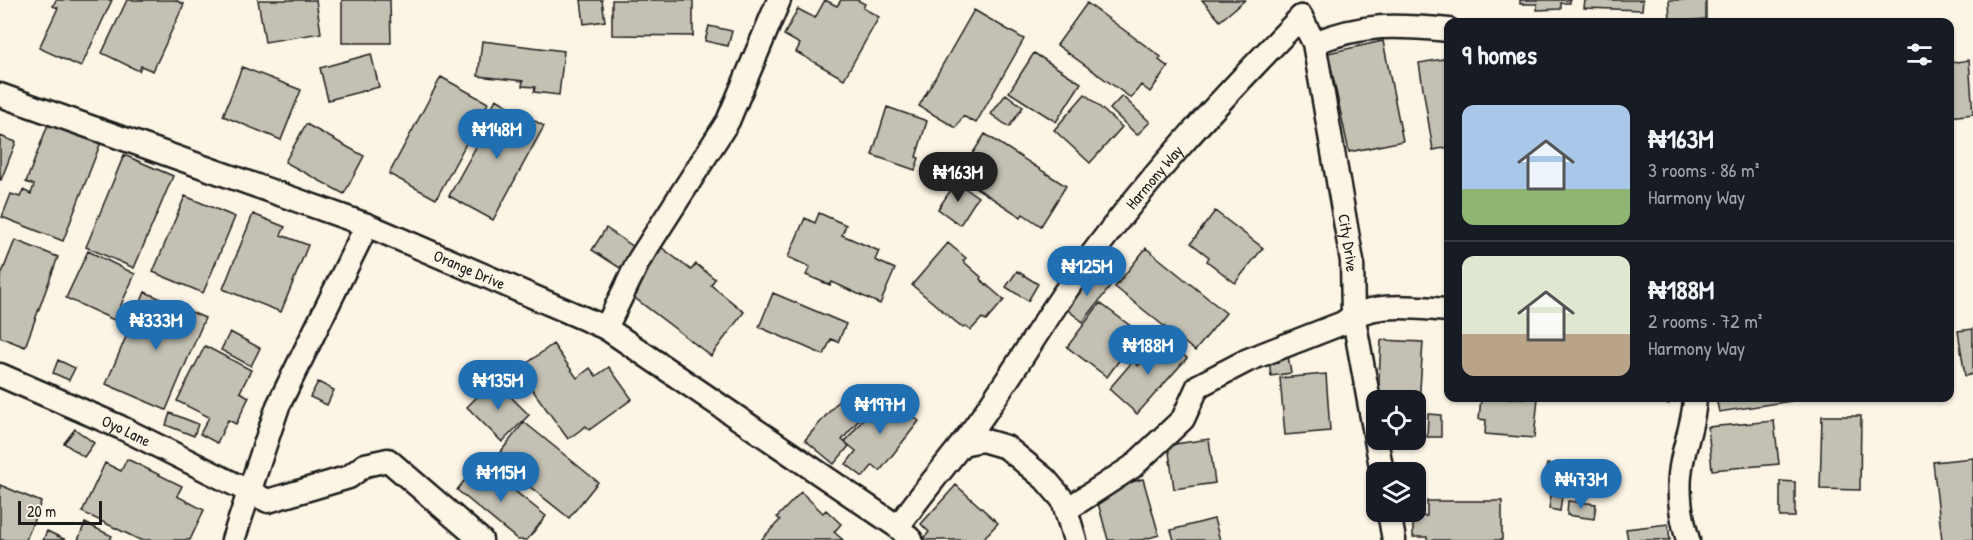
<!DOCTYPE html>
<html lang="en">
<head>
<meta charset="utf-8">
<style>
  :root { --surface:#171b24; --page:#242831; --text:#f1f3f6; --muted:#9ea1a6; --line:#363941; --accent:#1f6fb2 }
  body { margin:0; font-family:"Patrick Hand",sans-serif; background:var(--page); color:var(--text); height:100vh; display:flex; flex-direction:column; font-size:22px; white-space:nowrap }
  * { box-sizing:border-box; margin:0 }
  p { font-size:20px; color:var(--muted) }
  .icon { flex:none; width:33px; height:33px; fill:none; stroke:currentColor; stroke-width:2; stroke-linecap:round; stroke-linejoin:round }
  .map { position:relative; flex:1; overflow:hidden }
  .details { position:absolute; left:1444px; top:18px; width:510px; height:384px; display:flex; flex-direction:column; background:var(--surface); border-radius:12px; box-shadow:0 2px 4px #0004 }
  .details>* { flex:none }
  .buttons { position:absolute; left:1366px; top:390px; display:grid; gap:12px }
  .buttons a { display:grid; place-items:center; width:60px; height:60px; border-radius:12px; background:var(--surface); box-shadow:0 2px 4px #0004; font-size:30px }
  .scale { position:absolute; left:18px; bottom:15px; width:84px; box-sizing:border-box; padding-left:6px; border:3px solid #1c1c1c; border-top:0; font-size:16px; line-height:21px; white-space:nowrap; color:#1c1c1c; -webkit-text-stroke:4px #fcf5e5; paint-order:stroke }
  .price { position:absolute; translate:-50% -51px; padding:0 14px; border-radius:21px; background:var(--accent); color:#fff; font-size:20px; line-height:39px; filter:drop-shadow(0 2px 3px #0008) }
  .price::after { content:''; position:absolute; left:50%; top:36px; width:18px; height:14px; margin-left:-9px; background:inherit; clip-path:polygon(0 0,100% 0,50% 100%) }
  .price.active { background:#222; color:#fff }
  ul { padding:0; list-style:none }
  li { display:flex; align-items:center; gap:18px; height:150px; padding:0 18px }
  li+li { border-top:2px solid var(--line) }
  li span { display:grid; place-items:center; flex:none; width:168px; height:120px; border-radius:12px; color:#555 }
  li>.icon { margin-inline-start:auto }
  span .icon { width:72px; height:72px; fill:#fffc; stroke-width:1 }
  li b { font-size:26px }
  h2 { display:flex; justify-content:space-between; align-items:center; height:72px; padding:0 18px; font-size:26px }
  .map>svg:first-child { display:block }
  .building { fill:#c4c0b3; stroke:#1c1c1c; stroke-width:1.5 }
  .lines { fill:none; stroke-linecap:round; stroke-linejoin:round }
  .street-casing { stroke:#1c1c1c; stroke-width:27 }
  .street { stroke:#fcf5e5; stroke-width:22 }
  .labels { text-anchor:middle; stroke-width:4.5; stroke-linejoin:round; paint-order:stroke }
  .street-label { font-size:16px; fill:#1c1c1c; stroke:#fcf5e5 }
</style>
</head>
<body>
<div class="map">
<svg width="1973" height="540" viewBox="0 0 1973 540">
  <rect width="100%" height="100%" fill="#fcf5e5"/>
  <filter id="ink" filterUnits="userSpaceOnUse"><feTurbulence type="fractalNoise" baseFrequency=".0167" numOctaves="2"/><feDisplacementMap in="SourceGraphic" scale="12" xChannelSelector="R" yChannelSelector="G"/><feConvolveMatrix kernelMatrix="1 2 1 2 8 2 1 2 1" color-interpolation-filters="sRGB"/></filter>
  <g filter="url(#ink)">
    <path class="building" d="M56,0H112L81,67L39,48L58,8L53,6Z
      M127,0H175L184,4L153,71L141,66L139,71L102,53Z
      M258,0H316L321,33L265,42Z
      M342,0H390L391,43H342Z
      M581,0H602L605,21L584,24Z
      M612,0H693V36L612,35Z
      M825,0L837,6L841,0H857L865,4L863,8L879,17L844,79L796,52L800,44L784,35L798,9L815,18Z
      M1202,0H1245L1220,21Z
      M1520,0H1570V3H1561V9L1537,10V4H1520Z
      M1585,0H1643L1642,10L1584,8Z
      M1669,0H1706V19L1670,22Z
      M1087,3L1161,57L1159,60L1168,67L1150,92L1141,85L1131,98L1057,45Z
      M974,10L1024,39L976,123L963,116L956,128L919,106Z
      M709,26L732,31L728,46L705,41Z
      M482,41L564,51L559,95L534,92L535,87L522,86L523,81L478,76Z
      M1383,41L1403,141L1349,152L1328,53Z
      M1034,53L1081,83L1056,122L1009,92Z
      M371,54L379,87L328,100L320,68Z
      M1449,58V147L1433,150L1419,63Z
      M1969,60L1973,114L1950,117V63Z
      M242,67L301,90L281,140L223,116Z
      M441,77L488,103L436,199L389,174Z
      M1006,94L1023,107L1009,127L991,114Z
      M1085,94L1122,127L1090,163L1054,130Z
      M1122,96L1150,122L1137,135L1110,109Z
      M496,99L544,126L493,220L449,196L487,127L483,124Z
      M887,107L927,121L916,157L919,158L915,170L872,155Z
      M49,122L101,142L63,241L2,217L11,194L20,197L23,190L31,194L34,185L26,182Z
      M306,124L364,156L344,194L285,162Z
      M985,134L1066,186L1041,226L1023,214L1021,217L958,176Z
      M0,136L16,142L1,180H0Z
      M124,155L173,176L134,268L86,247Z
      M956,182L978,197L960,225L938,209Z
      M185,196L235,217L203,293L153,272Z
      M1215,211L1263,248L1235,283L1207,261L1209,257L1191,243Z
      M819,213L846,225L842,235L879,251L875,260L895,269L880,304L832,282L830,285L806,275L810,267L788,257L805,218L815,223Z
      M253,214L285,227L281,235L308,245L281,312L223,289Z
      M606,228L634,247L620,268L592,250Z
      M15,240L58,257L25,347L0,337V278Z
      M948,243L966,258L963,261L981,277L980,279L1004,300L986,321L982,318L971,330L965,326L963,328L912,285Z
      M661,247L691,270L696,264L715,279L711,285L744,312L711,356L627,292Z
      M1146,248L1226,313L1195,351L1115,287Z
      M88,251L135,274L114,320L66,298Z
      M1017,271L1038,284L1028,301L1006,287Z
      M1090,272L1110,287L1083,322L1064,307Z
      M145,292L205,318L166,410L106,384Z
      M773,293L846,324L838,342L831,339L824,355L759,327Z
      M1100,303L1145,337L1126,362L1121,358L1107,377L1067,347Z
      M1973,329V374L1965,376L1958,331Z
      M230,332L260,348L251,366L221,350Z
      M1164,337L1187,358L1137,414L1109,389L1133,361L1138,366Z
      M1381,340L1423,342L1418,421H1416V400H1378Z
      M553,344L577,378L590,368L596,376L609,367L632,399L589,430L586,426L568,439L518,370Z
      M205,346L251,370L240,392L249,397L236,424L228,420L217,443L200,434L209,417L177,401Z
      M1288,356L1291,373L1271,376L1269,359Z
      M58,360L75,368L69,380L53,373Z
      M512,368L523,386L510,394L499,376Z
      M1326,374L1330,431L1285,435L1280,378Z
      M494,380L529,415L502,442L467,407Z
      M318,382L334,390L327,405L310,397Z
      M847,391L868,409L842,440L849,446L834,464L805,440Z
      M884,393L919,421L880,471L873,465L863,477L846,464L856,451L845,442Z
      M1481,398H1538L1534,438L1485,434L1486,420L1479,419Z
      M1636,398H1670L1669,404Z
      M1716,398H1791V401L1719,412Z
      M170,413L198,424L194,436L166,425Z
      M1428,414L1441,415V437H1427Z
      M1822,416H1861L1860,490L1820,489Z
      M1774,421L1779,464L1712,470L1708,427Z
      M524,422L598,482L569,518L495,459Z
      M75,429L94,443L84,457L64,443Z
      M1209,439L1215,483L1174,489L1168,445Z
      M1973,458V540H1942L1933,462Z
      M127,459L182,486L177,496L204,510L190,540H140L82,512L105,463L121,471Z
      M479,462L546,516L527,540H518L457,490Z
      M1547,464L1594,473L1589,497L1542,488Z
      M1143,479L1159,535L1142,540H1108L1095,492Z
      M1780,481L1795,482V517H1780Z
      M0,485L41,502L26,540H0Z
      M956,485L998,523L982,540H926L924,538L929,532L921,524Z
      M801,492L823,513L826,510L841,524L834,532L843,540H761L780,520L777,517Z
      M1551,495L1562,496L1560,511L1549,509Z
      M1421,497L1423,512L1394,516L1393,512H1416V498Z
      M1427,501H1502V540H1427V537H1413V516H1427Z
      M1568,501L1596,504L1594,519L1567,515Z
      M1214,519L1220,540H1174L1171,530Z
      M85,523L112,536L110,540H78Z
      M1668,524L1670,540H1628L1626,529Z
      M47,531L66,540H43Z"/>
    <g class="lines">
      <defs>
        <g id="street">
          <path id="s1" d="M1301,17L1314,43L1352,261L1353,314L1382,472"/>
          <path d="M1314,43C1364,23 1396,25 1449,30"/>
          <path id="s2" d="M0,95L367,225L606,328L898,527L911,540"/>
          <path d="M606,328L639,260L728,121L779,0"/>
          <path id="s3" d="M0,375L120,427L268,501L349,477L365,465L388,460L481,540"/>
          <path d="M962,444L982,440L1006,447L1045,479L1063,500L1075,540"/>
          <path d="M1066,510L1132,467L1183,419L1198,386L1248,360L1343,323C1371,300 1416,308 1449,310"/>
          <path d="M1389,512L1394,540"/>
          <path id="s4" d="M898,527C918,498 940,472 962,444C1002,393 1034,335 1072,282C1139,187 1219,101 1301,17"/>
          <path d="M233,540L278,406L367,225"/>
          <path d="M1688,540C1682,520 1678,497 1680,475C1682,449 1694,425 1695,398"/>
        </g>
      </defs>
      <use href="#street" class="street-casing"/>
      <use href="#street" class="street"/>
    </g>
  </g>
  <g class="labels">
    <g class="street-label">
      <text dy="6" stroke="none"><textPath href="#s4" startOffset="434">Harmony Way</textPath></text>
      <text dy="6" stroke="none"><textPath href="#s1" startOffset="232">City Drive</textPath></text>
      <text dy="6" stroke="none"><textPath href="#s2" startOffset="501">Orange Drive</textPath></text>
      <text dy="6" stroke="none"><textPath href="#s3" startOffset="138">Oyo Lane</textPath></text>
    </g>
  </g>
</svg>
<div class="buttons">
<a><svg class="icon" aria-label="locate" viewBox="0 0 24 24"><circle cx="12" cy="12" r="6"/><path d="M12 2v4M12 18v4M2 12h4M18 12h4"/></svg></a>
<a><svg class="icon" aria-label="layers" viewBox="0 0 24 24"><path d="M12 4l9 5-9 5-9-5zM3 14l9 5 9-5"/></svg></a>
</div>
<div class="scale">20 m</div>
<b class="price" style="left:497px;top:160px">₦148M</b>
<b class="price active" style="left:958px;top:203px">₦163M</b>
<b class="price" style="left:1087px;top:297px">₦125M</b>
<b class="price" style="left:156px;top:351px">₦333M</b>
<b class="price" style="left:1148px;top:376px">₦188M</b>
<b class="price" style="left:498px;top:411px">₦135M</b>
<b class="price" style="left:880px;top:435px">₦197M</b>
<b class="price" style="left:501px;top:503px">₦115M</b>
<b class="price" style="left:1581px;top:510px">₦473M</b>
<section class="details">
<h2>9 homes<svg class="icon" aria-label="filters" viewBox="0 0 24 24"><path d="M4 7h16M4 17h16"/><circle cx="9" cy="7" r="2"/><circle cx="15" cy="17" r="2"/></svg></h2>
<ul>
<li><span style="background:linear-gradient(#a9c7e8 70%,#8fb573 0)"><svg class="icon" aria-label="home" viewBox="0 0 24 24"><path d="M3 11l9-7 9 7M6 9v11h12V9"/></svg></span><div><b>₦163M</b><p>3 rooms · 86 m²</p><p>Harmony Way</p></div></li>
<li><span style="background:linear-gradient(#dfe7d0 65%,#b9a48a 0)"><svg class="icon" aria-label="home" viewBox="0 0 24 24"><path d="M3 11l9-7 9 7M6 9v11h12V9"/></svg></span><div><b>₦188M</b><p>2 rooms · 72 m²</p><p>Harmony Way</p></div></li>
</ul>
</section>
</div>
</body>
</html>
